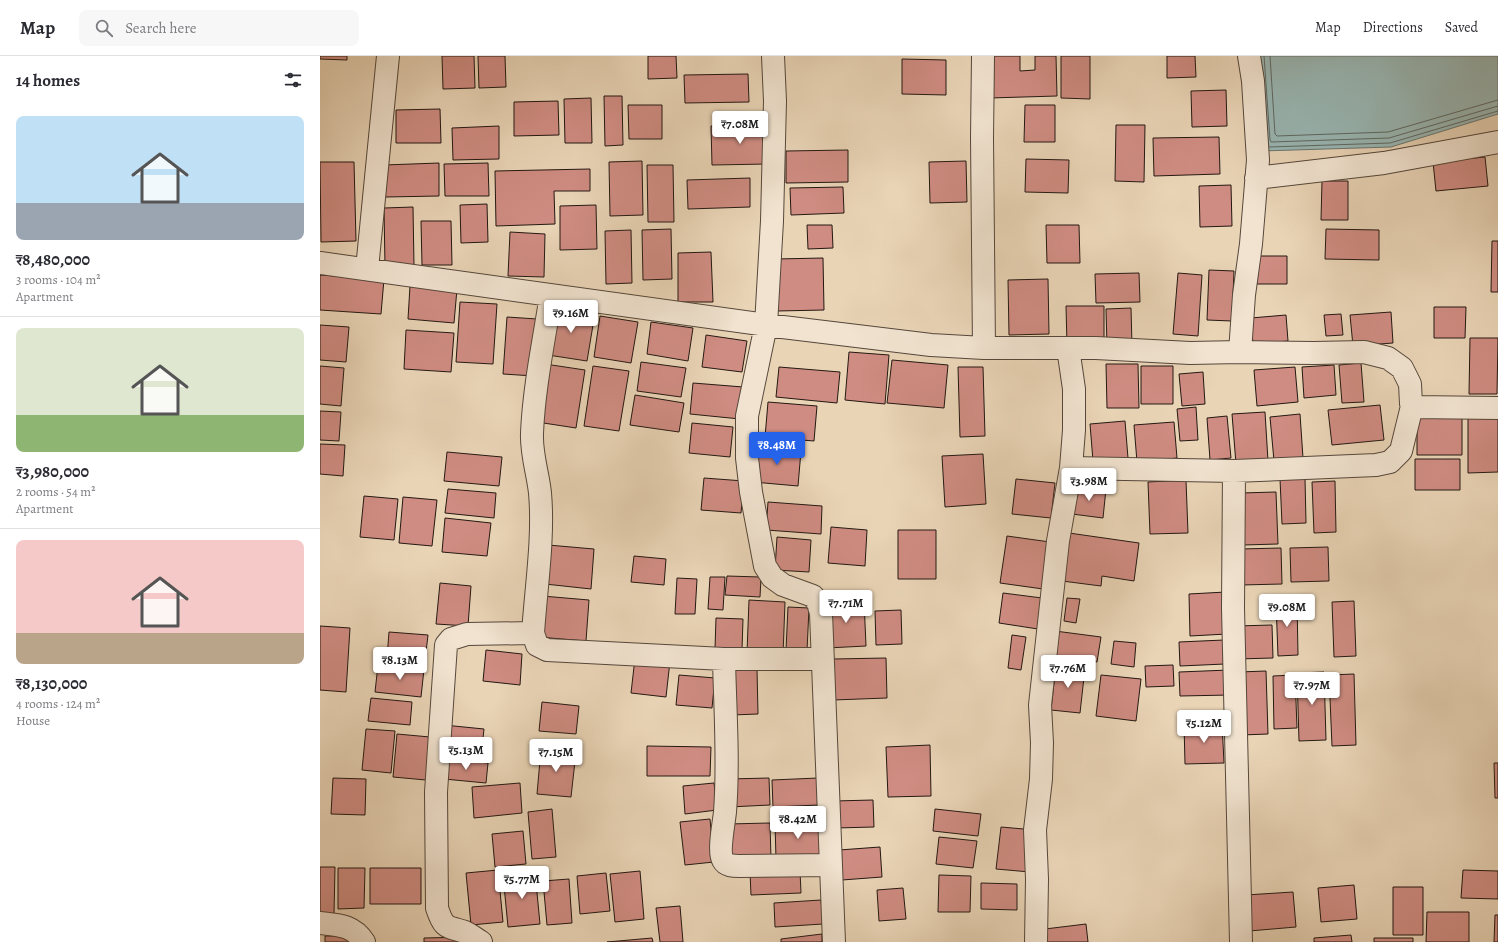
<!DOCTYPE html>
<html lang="en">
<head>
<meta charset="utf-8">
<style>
  :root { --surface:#fff; --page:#f7f7f7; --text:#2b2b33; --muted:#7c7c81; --line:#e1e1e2; --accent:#2563eb }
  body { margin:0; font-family:Alegreya,serif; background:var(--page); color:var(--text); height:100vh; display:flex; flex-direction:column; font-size:15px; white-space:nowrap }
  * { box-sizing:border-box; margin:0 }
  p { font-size:13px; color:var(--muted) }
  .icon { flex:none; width:22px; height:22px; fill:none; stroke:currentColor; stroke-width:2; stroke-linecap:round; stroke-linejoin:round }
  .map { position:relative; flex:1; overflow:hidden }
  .side { display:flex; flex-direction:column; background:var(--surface); width:320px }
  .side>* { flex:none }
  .price { position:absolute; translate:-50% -34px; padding:0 9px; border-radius:4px; background:#fff; color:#222; font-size:13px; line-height:26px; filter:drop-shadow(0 1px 2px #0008) }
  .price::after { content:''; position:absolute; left:50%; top:24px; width:12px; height:9px; margin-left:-6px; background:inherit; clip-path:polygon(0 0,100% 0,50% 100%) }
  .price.on { background:var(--accent); color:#fff }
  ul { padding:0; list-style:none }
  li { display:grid; align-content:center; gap:8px; height:212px; padding:0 16px }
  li+li { border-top:1px solid var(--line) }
  li span { display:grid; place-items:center; height:124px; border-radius:8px; color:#555 }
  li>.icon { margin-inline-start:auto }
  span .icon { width:72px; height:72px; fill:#fffc; stroke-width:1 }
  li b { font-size:17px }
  h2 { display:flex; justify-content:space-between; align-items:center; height:48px; padding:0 16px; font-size:17px }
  header { display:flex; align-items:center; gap:24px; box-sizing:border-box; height:56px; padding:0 20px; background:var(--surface); border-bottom:1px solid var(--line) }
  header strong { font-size:19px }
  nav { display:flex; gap:22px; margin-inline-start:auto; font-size:14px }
  .search { width:280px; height:36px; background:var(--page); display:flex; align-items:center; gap:10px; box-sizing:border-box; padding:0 14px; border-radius:8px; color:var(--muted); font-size:15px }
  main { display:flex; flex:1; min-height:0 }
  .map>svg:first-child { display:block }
  .water { fill:#99b7b4; stroke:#6a7773 }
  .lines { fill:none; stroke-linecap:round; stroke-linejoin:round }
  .shore { stroke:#5e6863; stroke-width:1 }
  .building { fill:#cf8c82; stroke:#241812 }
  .minor-casing { stroke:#55473b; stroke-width:24 }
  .minor { stroke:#f1e3d0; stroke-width:22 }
</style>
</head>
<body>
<header>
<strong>Map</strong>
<div class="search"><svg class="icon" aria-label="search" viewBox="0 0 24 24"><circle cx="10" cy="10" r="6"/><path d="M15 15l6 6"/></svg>Search here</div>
<nav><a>Map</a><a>Directions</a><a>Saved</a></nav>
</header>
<main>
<section class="side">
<h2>14 homes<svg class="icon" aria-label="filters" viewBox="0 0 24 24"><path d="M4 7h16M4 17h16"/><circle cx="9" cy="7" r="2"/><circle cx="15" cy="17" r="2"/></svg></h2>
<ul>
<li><span style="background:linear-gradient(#bfe0f5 70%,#9aa5b1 0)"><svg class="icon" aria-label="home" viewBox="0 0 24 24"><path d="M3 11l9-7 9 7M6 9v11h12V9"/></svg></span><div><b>₹8,480,000</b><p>3 rooms · 104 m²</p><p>Apartment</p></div></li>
<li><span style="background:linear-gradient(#dfe7d0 70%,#8fb573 0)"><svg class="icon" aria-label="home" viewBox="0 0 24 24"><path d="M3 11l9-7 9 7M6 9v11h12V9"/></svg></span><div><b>₹3,980,000</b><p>2 rooms · 54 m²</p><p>Apartment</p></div></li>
<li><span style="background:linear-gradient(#f6c9c9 75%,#b9a48a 0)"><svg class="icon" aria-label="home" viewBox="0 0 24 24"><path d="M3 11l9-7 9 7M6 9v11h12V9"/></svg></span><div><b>₹8,130,000</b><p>4 rooms · 124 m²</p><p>House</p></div></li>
</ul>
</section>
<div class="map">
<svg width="1178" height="886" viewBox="0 0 1178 886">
  <rect width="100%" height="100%" fill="#e9d4b6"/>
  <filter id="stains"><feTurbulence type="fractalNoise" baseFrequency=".005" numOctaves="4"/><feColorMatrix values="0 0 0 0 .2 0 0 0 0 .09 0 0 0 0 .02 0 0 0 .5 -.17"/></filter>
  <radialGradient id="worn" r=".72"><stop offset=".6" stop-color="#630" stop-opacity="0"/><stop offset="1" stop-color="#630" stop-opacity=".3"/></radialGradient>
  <path class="water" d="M935,0H1178V58L1071,91L941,95Z"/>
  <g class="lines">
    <path class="shore" d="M944,0L950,84L951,86L1069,82L1178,50
      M950,0L955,78L957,80L1068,76L1178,44
      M949,91L1070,87L1178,55"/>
  </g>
  <path class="building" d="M0,0H27V4L0,3Z
    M122,0H154L155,32L123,33Z
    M158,0H185L186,31L159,32Z
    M328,0H356L357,22L328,23Z
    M670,0H700V15L715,14V0H736L737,40L670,42Z
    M741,0H770V43L741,42Z
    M847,0H875L876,21L847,22Z
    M582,3L626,4V39L582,38Z
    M428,18L429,46L365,47L364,19Z
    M906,34L907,70L872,71L871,35Z
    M284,40H302L303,89L285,90Z
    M271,42L272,87H245L244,43Z
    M238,45L239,79L194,80V46Z
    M308,49H342V83H309Z
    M705,49H735V86H704Z
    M120,53L121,87H76V54Z
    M447,69L448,108L392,109L391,70Z
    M796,69H825L824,126L795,125Z
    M179,70V103L133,104L132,72Z
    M899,81L900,118L834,120L833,82Z
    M528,94V126L466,127V95Z
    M1165,101L1168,130L1116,135L1113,106Z
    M706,103L749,104L748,137L705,136Z
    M322,105L323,159L290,160L289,106Z
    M646,105L647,146L610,147L609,106Z
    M0,106H34L36,185L1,186Z
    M119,107V140L65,141L64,109Z
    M168,107L169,140H125L124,108Z
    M327,109H353L354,166H328Z
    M270,113V135H234L235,168L176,170L175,115Z
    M430,122V151L368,153L367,124Z
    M1002,125H1028V164H1001Z
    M911,129L912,170L880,171L879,130Z
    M523,131L524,157L471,159L470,132Z
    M167,148L168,186L141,187L140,149Z
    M276,149L277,193L240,194V150Z
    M93,151L94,210H65L64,152Z
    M101,165H131L132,209H102Z
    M487,169H512L513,192L488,193Z
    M726,169H759L760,207H727Z
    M351,173L352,223L323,224L322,174Z
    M1006,173L1059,174V204L1005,203Z
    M311,174L312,227L286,228L285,175Z
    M190,176L225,178L224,221L188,220Z
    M1172,185H1178V236H1171Z
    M391,196L393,246H358V197Z
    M933,200H967V228H932Z
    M503,202L504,254L457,255L456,203Z
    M889,214L914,215L912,265L887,264Z
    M819,217L820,246L776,247L775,218Z
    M858,217L882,219L878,280L853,278Z
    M0,219L64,223L61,258L0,254Z
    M728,223L729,278L689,279L688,224Z
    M90,230L137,233L134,267L88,263Z
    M140,246L177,248L173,308L136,306Z
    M746,250H784V288L747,289Z
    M235,251L275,257L267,305L228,299Z
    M1114,251H1146L1145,282H1114Z
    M811,252L812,290H787L786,253Z
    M1071,256L1073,287L1033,290L1030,259Z
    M1021,258L1023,279L1006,280L1004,259Z
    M966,259L968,285L933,288L931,262Z
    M280,260L318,266L311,307L274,301Z
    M187,261L217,263L214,320L183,318Z
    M331,266L373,272L368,305L327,298Z
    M0,269L29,271L26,306L0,304Z
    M86,274L134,277L131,316L84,313Z
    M386,279L427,285L422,316L382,311Z
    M1150,282H1178L1177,338H1149Z
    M529,296L569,299L565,348L525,344Z
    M572,304L628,309L624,352L567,347Z
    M321,306L366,312L361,341L317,335Z
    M1041,307L1044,346L1022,347L1019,309Z
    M225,308L265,314L256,372L217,366Z
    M786,308H818L819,352H787Z
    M1014,309L1016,339L984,342L982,311Z
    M0,310L24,312L21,350L0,348Z
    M273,310L309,315L299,375L264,370Z
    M821,310H853V348H821Z
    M459,311L520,316L517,347L456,341Z
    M638,311H663L665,380L640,381Z
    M975,311L978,346L937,350L934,314Z
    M883,316L885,348L862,350L859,318Z
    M373,327L423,331L420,363L370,358Z
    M315,339L364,347L359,376L310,369Z
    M448,346L497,350L494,385L445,381Z
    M1060,349L1064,384L1012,389L1008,354Z
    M876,351L878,384L860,385L857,353Z
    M0,355L21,356L19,385L0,384Z
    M1142,355V399H1097V356Z
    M945,356L948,405L916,408L912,358Z
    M980,358L983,402L954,405L950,361Z
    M907,360L911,402L890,404L887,362Z
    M1148,360H1178V416L1148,417Z
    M805,365L808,402L773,405L770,368Z
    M854,366L857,402L817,406L814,369Z
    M372,367L413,371L410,401L369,397Z
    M0,388L25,389L23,420L0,418Z
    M436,391L481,395L478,430L433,426Z
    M127,396L182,401L179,430L124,425Z
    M663,398L666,448L625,451L622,400Z
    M1095,403H1140V434H1095Z
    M384,422L424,425L421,457L381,454Z
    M985,422L986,467L962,468L960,423Z
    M696,423L735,427L731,462L692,458Z
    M866,424L868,477L830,478L828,426Z
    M1015,425L1016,476L994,477L992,426Z
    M755,429L786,433L783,462L752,458Z
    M128,433L176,437L174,462L125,457Z
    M956,436L958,488L923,489L921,437Z
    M44,440L78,443L74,484L40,481Z
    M83,441L117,444L112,490L79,487Z
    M448,446L502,450L501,478L446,474Z
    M125,462L171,467L167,500L122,496Z
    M511,471L547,474L545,510L508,507Z
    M578,474H616V523H578Z
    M749,477L819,487L814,525L782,520L781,530L742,525Z
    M687,480L730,486L723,533L680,527Z
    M457,481L491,484L489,516L455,514Z
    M228,489L274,493L271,533L225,528Z
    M1008,491L1009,525L971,526L970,492Z
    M961,492L962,528L921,529L920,493Z
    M314,500L346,503L344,529L311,526Z
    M407,520L441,521L440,541L405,539Z
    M390,521H405L403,554L388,553Z
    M357,522L377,523L375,558H355Z
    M120,527L151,530L148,570L116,568Z
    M906,536L907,578L870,580L869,538Z
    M683,537L722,542L718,573L679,567Z
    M222,540L269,544L266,585L218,581Z
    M747,542L760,543L756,567L744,565Z
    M429,544L465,546L463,599L427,597Z
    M544,544L546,590L507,592L506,545Z
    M977,545L978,599L958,600L956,546Z
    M1034,545L1036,600L1014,601L1012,546Z
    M468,551L489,552L487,595L466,594Z
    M581,554L582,588L556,589L555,555Z
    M396,562L423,563L422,594L395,593Z
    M952,569L953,602L917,603L916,570Z
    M0,570L30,572L26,636L0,634Z
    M735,575L781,581L777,606L732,600Z
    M69,576L108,579L105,605L67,602Z
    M692,579L706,581L701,614L688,612Z
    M904,584L905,608L860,610L859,586Z
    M794,585L816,587L814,611L791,608Z
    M166,594L202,598L200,629L163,625Z
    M315,602L350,605L346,641L311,637Z
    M566,602L567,642L513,644V603Z
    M58,609L104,613L101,641L55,636Z
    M736,609L765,612L760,657L731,654Z
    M853,609L854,630L826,631L825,610Z
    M411,613H437L438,658L412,659Z
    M909,614L910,639L860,640L859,616Z
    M946,615L948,678L921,679L919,616Z
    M1004,616L1006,684L979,685L977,617Z
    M1034,618L1036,689L1012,690L1009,619Z
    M359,619L395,622L392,652L356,649Z
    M781,619L821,623L816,665L776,660Z
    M975,619L977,672L954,673L953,620Z
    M51,642L92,646L90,669L48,665Z
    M222,646L259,650L256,678L219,675Z
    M902,667L904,707L865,708L864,668Z
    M124,669L164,673L161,700L121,697Z
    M46,673L75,675L71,717L42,714Z
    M77,678L110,681L106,724L73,721Z
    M610,689L611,740L568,741L566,691Z
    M327,690L391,691L390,720H327Z
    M221,693L256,696L251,741L217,738Z
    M126,703L168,707L166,727L124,723Z
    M1174,707H1178V742H1175Z
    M13,722L46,723L45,759L11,758Z
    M449,722L450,749L409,751L408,723Z
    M498,722L499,749L453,751L452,724Z
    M200,727L202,757L154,762L152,731Z
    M394,727L397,754L365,758L363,730Z
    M553,744L554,771L515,772L514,745Z
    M232,753L236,801L212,803L208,756Z
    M615,753L661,758L658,780L613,775Z
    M390,763L394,806L365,809L360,766Z
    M499,766L500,802L456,803L455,767Z
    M450,767L451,804L409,805L408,768Z
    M681,771L715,774L710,816L676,813Z
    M203,775L206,808L175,811L172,778Z
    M619,781L657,785L653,812L616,808Z
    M560,791L562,821L522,824L519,794Z
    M0,811H15L14,858H0Z
    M18,812H45L44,852L18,853Z
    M50,812H101V848H50Z
    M178,814L183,866L151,869L146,817Z
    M1143,814L1178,815V843L1141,842Z
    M320,815L324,863L295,866L290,818Z
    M480,815L481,837L431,839L430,816Z
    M215,816L220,868L188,871L183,819Z
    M286,817L290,855L260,858L257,820Z
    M619,819L651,820L650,856H618Z
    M249,823L252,867L227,869L223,825Z
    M661,827L697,828V854L661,853Z
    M1034,829L1037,863L1001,866L998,832Z
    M1073,831H1103V879H1073Z
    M583,832L586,863L559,865L557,834Z
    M973,836L976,871L929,875L926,839Z
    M501,844L503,868L455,871L454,847Z
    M360,850L363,886H340L336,852Z
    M1107,856H1149V886H1106Z
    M1175,859H1178V886H1174Z
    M766,868L768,886H727L725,873Z
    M502,878V886H461V883Z
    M1031,879L1032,886H994V882Z
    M5,880H30V886H5Z
    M150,881V886H104V882Z
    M332,882L333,886H287Z
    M1054,882H1093V886H1054Z"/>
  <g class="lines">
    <defs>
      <path id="minor" d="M453,0L455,45L452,165L446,269L427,360V402L431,436L445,510L452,521L463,529L493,540L498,547L501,557L514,886
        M663,0L662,82L664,292
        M936,122L1064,107L1178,86
        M0,207L446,269L611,289L664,292H776L870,297L920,296L994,297L1044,296L1068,302L1082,312L1090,328L1091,348L1093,351L1178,352
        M47,213L68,0
        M231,239C224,284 214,331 212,377C211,398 218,417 220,437C224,481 216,532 213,577L217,589L227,594L404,603H502
        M920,296L924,239L931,188L938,104L933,25L929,0
        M751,412L914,415L1056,409L1070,406L1081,395L1092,350
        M914,415L913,552L921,886
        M404,603C405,653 409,705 405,756C404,766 398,796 403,804C406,810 414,810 419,810L511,809
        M0,867C19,869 33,869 44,886
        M161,886C156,883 151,879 145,876C126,870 124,873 117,852L116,736L126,589L131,583L147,578L213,577
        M716,886L717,823L715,774L721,723L722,687L720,649L738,485L751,412L754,374V333L748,292"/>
    </defs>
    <use href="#minor" class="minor-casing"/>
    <use href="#minor" class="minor"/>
  </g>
  <rect width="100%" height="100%" filter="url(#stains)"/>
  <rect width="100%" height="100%" fill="url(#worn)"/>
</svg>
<b class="price" style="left:420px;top:89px">₹7.08M</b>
<b class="price" style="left:251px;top:278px">₹9.16M</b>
<b class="price on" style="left:457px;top:410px">₹8.48M</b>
<b class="price" style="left:769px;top:446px">₹3.98M</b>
<b class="price" style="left:526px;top:568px">₹7.71M</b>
<b class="price" style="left:967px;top:572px">₹9.08M</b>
<b class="price" style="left:80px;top:625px">₹8.13M</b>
<b class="price" style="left:748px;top:633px">₹7.76M</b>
<b class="price" style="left:992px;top:650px">₹7.97M</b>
<b class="price" style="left:884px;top:688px">₹5.12M</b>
<b class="price" style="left:146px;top:715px">₹5.13M</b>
<b class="price" style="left:236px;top:717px">₹7.15M</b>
<b class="price" style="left:478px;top:784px">₹8.42M</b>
<b class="price" style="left:202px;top:844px">₹5.77M</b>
</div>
</main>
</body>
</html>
